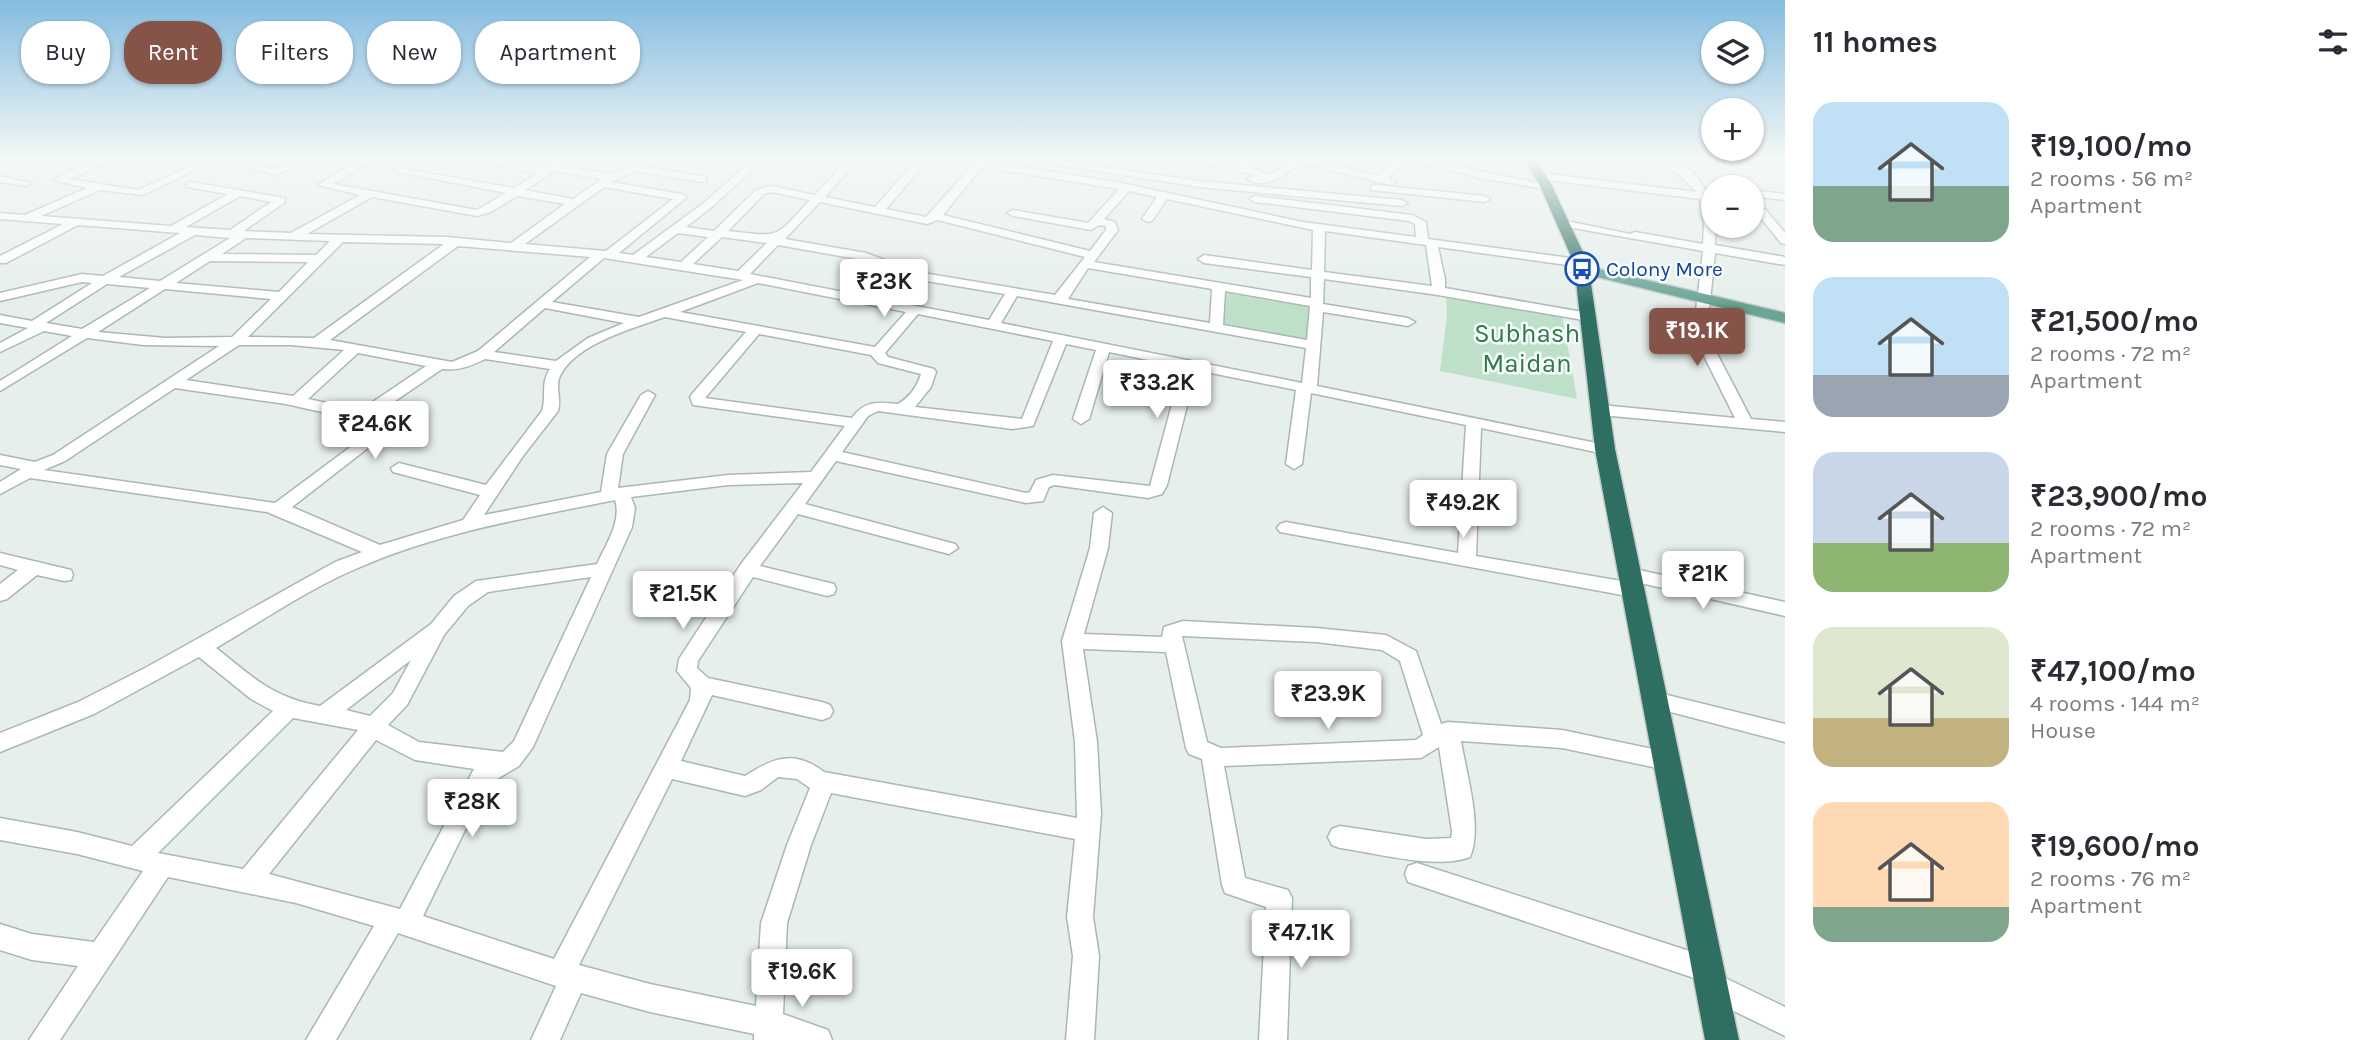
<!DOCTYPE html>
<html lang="en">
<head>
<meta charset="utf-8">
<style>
  :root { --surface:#fff; --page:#f7f7f7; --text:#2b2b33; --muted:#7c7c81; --accent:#855347 }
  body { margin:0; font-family:Karla,sans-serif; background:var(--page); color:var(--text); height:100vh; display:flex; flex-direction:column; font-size:26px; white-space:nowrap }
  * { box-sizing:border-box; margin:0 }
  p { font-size:23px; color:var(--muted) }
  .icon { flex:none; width:38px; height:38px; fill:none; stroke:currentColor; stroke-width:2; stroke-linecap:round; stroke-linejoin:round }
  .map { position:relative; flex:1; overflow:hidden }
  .panel { display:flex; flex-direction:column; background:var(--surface); width:595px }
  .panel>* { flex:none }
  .guide { position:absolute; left:21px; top:21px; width:665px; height:63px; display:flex; gap:14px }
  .buttons { position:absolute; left:1701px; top:21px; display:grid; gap:14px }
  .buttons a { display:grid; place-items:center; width:63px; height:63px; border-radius:50%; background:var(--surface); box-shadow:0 2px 5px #0004; font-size:35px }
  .price { position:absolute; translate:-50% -60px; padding:0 16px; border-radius:7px; background:#fff; color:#222; font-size:23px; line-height:46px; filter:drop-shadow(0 2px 4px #0008) }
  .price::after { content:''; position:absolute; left:50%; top:42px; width:21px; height:16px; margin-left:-10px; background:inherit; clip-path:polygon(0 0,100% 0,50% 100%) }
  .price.current { background:var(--accent); color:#fff }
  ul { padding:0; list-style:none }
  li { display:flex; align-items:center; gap:21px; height:175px; padding:0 28px }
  li span { display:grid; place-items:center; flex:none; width:196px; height:140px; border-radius:21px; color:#555 }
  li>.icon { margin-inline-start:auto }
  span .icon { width:84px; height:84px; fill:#fffc; stroke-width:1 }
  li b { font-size:30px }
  h2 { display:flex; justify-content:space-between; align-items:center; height:84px; padding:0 28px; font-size:30px }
  .chip { padding:0 24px; border-radius:28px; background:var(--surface); box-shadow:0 2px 5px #0004; font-size:24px; line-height:63px }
  .chip.current { background:var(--accent); color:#fff }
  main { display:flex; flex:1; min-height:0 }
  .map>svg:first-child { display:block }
  .green { fill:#bfe0c8 }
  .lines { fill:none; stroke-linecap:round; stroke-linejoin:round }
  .minor-casing { stroke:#a8b8b2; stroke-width:3 }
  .major-casing { stroke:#c2cac8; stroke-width:3 }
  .highway-casing { stroke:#c2cac8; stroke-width:3 }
  .minor { fill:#fff; fill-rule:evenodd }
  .major { fill:#6aa596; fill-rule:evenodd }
  .highway { fill:#2f6f62; fill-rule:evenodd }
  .labels { text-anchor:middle; stroke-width:5; stroke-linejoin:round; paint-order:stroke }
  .far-transit-label { font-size:21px; fill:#164399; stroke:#f7fbf9; text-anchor:start }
  .park-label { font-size:26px; fill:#2d7a4b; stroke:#f7fbf9 }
</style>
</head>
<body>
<main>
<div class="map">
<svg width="1785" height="1040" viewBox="0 0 1785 1040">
  <rect width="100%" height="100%" fill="#e6efeb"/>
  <path class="green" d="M1225,290L1310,303L1308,342L1220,328Z
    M1446,293L1562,313L1577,399L1440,371L1447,315Z"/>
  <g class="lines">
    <defs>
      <path id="minor" d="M34,160L88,164L98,160H112L70,179L138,190L203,160H217L143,195L100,190L41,216L171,226L228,194L187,187V183L191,182L285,198V202L244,231L291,233L360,195L318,185L360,160H373L333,184L477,210L506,193L393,171L398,168L514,188L538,173L470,160H495L545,168L559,160H571L563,166L610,174L634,165L706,177V181L702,182L635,171L611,182L682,194L687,197L619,253L633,255L705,202L752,160H763L713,206L686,227L714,231L756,190L771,186L815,195L847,160H858L825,197L875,207L917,160H928L886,209L926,217L972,166L951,160H976L1121,183L1303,222L1416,237L1415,224L1409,221L1255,202L1250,199L1255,196L1412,215L1426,222L1428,239L1585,260V266L1581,267L1438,247L1445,279V288L1594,314V320L1589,321L1438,295L1324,279L1323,304L1408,318L1415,322L1408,326L1323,312L1317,386L1611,446L1613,449L1605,454L1481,428L1476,556L1633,583L1640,585L1642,590L1640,595L1633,597L1280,532L1277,528L1280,524L1286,522L1458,553L1466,425L1311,393L1302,464L1294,469L1286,464L1296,390L1196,370L1167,485L1162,494L1148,498L1054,485L1049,487L1043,501L1026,503L836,461L805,504L955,544L958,548L949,554L798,514L760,566L834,584L836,589L834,594L827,596L753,577L698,661L697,668L708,678L822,702L830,705L833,711L830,717L822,720L712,695L681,761L745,776C773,758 794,749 824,772L1077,818L1075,742L1062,641L1090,548L1094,513L1103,507L1112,513L1108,548L1084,634L1162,637L1164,627L1183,621L1316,628L1386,635L1416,651L1441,724L1448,722L1562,730L1667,752L1675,754L1678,761L1675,768L1667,770L1562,748L1461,741C1466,773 1483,827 1470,857C1435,870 1377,853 1340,848L1332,845L1328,837L1332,829L1340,826L1426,839L1451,838L1452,831L1439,747L1421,758L1224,766L1245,878L1288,890L1292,898L1287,1040H1259L1266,907L1225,893L1222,885L1202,759L1189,754L1186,748L1166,652L1083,649L1097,742L1101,814L1093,917L1099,956L1094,1040H1066L1073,956L1067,917L1075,839L831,793L811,845L787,923L783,1014L828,1030L832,1040H754V1034L650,1012L581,993L560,1040H531L556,986L398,933L336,1040H306L374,926L296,903L168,877L60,1040H29L78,966L32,960L0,950V924L32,934L94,942L143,871L77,854L0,840V818L77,832L132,846L273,711L251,699L199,657L94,714L0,752V733L78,702L147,667L335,562L362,552L267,512L30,478L0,494V482L21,469L0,465V455L35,462L53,455L219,346L143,345L87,338L0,391V381L72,336L44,331L0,352V343L28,328L0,323V315L32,321L92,283L82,282L0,301V293L82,274L103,276L180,233L78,225L6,263H0V256L63,224L0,219V213L25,215L87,188L53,180L77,169ZM982,167L1119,189L1088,223L1013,210L1007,213L1013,216L1091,230L1099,225L1106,226V230L1090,251L943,215ZM555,171L602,179L573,199L525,190ZM604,187L673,199L606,251L525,244ZM1129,191L1157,197L1142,219L1148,222L1152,221L1167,199L1313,230L1312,270L1204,255L1198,259L1204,263L1311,277V298L1094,262L1118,230L1115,222L1104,219ZM771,192L810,200C774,239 781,237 728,231L764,194ZM240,196L271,202L230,230L186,227ZM517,196L565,204L511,243L446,237L307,234L372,197L477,216L491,212ZM820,202L927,224L938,220L1085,257L1055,295L917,272L866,253L785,239ZM1325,231L1426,245L1432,286L1324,272ZM678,233L708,237L681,262L646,257ZM195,235L230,238L160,281L119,277ZM722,237L766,243L768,242L738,271L693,264ZM246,238L330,241L316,255L222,254ZM343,242L444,244L314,338L248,337ZM778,245L863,260L914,279L1005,294L989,320L750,274ZM458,246L590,257L478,351L452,362L330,340ZM604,258L743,280L639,317L552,302ZM210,261L308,262L279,292L176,283ZM1088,268L1212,289L1210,323L1068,299ZM758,283L906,312L875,347L680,312ZM107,284L150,288L82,329L46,323ZM165,289L271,299L232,337L165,338L98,332ZM1225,291L1310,306L1307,340L1223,325ZM1017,296L1306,348L1302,383L1001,323ZM545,308L624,323L588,338L556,361L494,352ZM918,314L1053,341L1022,419L915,407L931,387L936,372L934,369L888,357L885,353ZM665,317L746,332L692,394L690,397L693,405L845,426L811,472L728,475L618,488L623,454L655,395L648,391L641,395L607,454L601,492L484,515L523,456L558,411C562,398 554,386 561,374C578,343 634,328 665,317ZM759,334L871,355L878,363L921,374C917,387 910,397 898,404C878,402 865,400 852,418L705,398ZM1066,344L1096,350L1073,419L1081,424L1089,419L1109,352L1182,367L1150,486L1053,475L1036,480L1030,492L1026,493L842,452L868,416L878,411L1012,429L1033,426ZM239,345H291L344,350L293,396L186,380ZM358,353L426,366L361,410L308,399ZM485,359L550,369C540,383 547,396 542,411L486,485L399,463L391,468L393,472L480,495L463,520L380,545L292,507L400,423L397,420L376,414L442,369C458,371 471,366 485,359ZM175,388L286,404L380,425L275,503L44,470L65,461ZM803,483L741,564L679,659L677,671L691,688L690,700L554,959L423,916L487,785L519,766L533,747L632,527L635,508L631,497L728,485ZM615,500C622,521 606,544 597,564L476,581L454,596L431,624L320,706C271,697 253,677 216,648C260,622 304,592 351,571C434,533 526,518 615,500ZM591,577L514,741L503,752L419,742L388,725L407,705L444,635L468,606L488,592ZM1182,636L1316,642L1382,650L1400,661L1423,735L1416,740L1221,748L1207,742ZM411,660L393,693L370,716L346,710ZM293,718L358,730L243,869L158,853ZM376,740L415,760L474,769L400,909L269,874ZM778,777L797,779L810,788L787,845L761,923L756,1006L650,984L579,965L672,779L745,796L761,790Z
        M294,160H308L276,175L241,166L246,163L275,169Z
        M1056,160L1199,181L1402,200L1408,203L1402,206L1199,187L1060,165L1056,164Z
        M1184,160H1229L1215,166Z
        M1237,160H1247L1248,167L1271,175L1291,160H1316L1378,176L1395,160H1406L1388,178L1396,182L1391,185L1301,163C1286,174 1266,191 1247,179L1256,176L1239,171Z
        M1410,160H1429L1551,186L1546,189L1480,178Z
        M1663,160C1697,160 1713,197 1713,226H1716L1715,245L1785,257V265L1715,253L1709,310L1713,346L1751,419L1785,422V432L1601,415L1593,410L1601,405L1735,418L1699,346L1696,310L1703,251L1562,226L1556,223L1562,220L1630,234L1635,232L1703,244L1704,225L1700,199L1540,179L1535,176L1540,173L1697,192Z
        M1777,160H1785V167L1781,166Z
        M0,176L31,183L26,186L0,182Z
        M1375,185L1485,196L1490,199L1485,202L1371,190V186Z
        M1752,190L1785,194V200L1752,196Z
        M1761,208L1765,209L1785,233V244L1781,243L1755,211Z
        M0,553L71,570L73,575L71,580L64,581L37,575L7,599L0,601V584L18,570L0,565Z
        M1630,568L1785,602V616L1623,579L1621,574L1623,569Z
        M1655,692L1785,724V742L1648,706L1644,700L1648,694Z
        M1417,863L1717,960L1721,969L1719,975L1785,1007V1036L1701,995L1698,985L1700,980L1408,882L1405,874L1408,866Z"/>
      <path id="major" d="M1582,265L1785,313V323L1577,272L1575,269L1577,266Z"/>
      <path id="highway" d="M1525,160H1537L1552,186L1588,263L1615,449L1739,1040H1705L1595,449L1574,263L1540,186Z"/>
    </defs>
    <use href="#minor" class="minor-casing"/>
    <use href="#major" class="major-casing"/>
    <use href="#highway" class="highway-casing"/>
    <use href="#minor" class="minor"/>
    <use href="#major" class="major"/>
    <use href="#highway" class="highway"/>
  </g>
  <linearGradient id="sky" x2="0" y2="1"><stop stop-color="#84bce0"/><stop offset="0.52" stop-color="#f4f8f6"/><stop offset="1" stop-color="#f4f8f6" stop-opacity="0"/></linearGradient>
  <rect width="1785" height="306" fill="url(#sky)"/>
  <defs>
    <symbol id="bus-ring" viewBox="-11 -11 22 22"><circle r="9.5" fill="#f7fbf9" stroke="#1a4fb4" stroke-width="1.5"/><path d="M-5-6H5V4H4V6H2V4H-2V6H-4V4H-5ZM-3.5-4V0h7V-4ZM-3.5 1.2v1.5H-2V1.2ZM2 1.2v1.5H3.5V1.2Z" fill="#1a4fb4"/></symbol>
  </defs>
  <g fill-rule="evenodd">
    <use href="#bus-ring" x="1563" y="250" width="38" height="38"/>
  </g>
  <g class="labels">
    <g class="far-transit-label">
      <text x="1606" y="276">Colony More</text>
    </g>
    <g class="park-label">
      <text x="1527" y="342">Subhash<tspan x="1527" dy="30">Maidan</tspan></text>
    </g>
  </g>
</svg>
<div class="buttons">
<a><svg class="icon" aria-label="layers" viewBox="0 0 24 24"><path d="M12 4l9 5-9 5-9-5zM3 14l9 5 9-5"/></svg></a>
<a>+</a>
<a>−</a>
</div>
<b class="price" style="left:884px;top:319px">₹23K</b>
<b class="price current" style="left:1697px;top:368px">₹19.1K</b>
<b class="price" style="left:1157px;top:420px">₹33.2K</b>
<b class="price" style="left:375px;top:461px">₹24.6K</b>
<b class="price" style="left:1463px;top:540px">₹49.2K</b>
<b class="price" style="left:1703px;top:611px">₹21K</b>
<b class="price" style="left:683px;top:631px">₹21.5K</b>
<b class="price" style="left:1328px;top:731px">₹23.9K</b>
<b class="price" style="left:472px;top:839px">₹28K</b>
<b class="price" style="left:1301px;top:970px">₹47.1K</b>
<b class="price" style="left:802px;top:1009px">₹19.6K</b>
<div class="guide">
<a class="chip">Buy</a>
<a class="chip current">Rent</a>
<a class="chip">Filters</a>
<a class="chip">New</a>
<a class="chip">Apartment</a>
</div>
</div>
<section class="panel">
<h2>11 homes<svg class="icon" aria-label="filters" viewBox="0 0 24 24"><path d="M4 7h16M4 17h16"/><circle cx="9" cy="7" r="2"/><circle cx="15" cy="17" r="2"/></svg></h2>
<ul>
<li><span style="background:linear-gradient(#bfe0f5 60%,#7fa58c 0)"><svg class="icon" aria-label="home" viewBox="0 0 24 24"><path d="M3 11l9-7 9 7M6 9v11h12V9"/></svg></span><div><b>₹19,100/mo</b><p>2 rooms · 56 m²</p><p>Apartment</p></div></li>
<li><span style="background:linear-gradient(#bfe0f5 70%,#9aa5b1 0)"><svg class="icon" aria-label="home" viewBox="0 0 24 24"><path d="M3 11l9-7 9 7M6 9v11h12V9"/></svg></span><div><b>₹21,500/mo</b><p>2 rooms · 72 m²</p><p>Apartment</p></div></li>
<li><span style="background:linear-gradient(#c9d6e8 65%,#8fb573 0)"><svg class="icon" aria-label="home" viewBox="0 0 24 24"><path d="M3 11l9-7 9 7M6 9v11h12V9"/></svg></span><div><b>₹23,900/mo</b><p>2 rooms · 72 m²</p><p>Apartment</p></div></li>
<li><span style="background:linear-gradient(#dfe7d0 65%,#c2b280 0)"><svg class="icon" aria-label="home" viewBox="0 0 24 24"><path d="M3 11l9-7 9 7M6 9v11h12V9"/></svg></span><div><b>₹47,100/mo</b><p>4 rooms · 144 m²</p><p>House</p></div></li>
<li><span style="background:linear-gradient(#ffd9b3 75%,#7fa58c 0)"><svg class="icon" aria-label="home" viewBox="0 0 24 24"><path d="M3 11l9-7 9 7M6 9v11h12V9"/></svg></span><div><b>₹19,600/mo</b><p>2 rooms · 76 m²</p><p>Apartment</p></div></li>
</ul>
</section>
</main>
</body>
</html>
